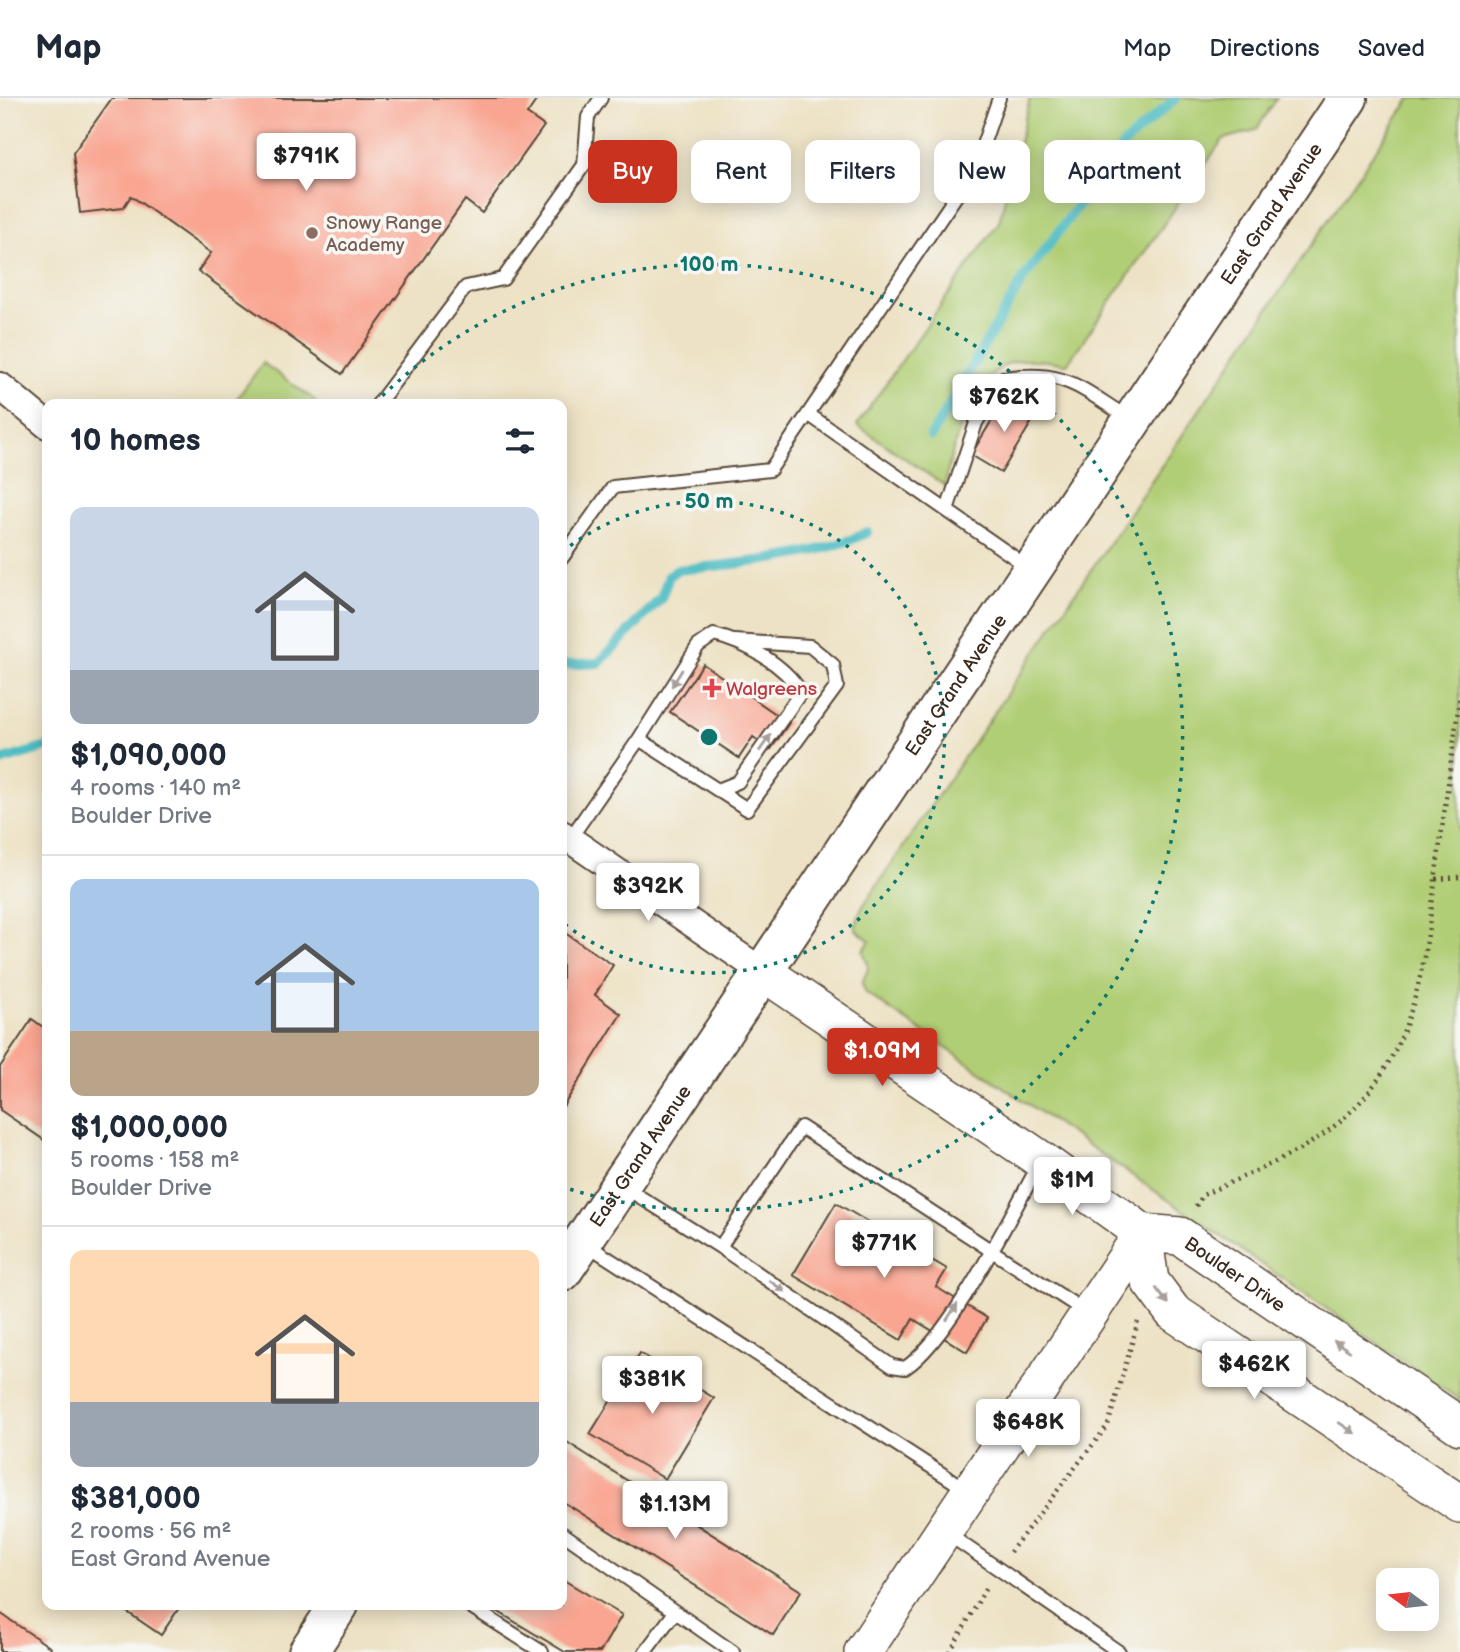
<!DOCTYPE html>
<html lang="en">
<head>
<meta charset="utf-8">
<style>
  :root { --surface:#fff; --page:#f6f6f7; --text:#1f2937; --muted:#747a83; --line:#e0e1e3; --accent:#c8321e }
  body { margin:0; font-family:"Balsamiq Sans",sans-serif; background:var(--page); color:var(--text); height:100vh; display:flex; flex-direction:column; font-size:26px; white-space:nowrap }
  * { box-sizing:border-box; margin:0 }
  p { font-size:23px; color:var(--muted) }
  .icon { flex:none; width:38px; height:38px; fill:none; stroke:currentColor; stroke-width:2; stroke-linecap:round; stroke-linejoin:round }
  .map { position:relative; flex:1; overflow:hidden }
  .details { position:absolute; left:42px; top:301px; width:525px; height:1211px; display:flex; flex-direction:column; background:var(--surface); border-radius:14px; box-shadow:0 4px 18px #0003 }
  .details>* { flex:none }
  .top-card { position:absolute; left:588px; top:42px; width:665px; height:63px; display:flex; gap:14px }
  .needle { width:46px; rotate:285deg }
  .tools { position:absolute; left:1376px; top:1470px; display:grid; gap:14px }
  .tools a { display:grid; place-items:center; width:63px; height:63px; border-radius:14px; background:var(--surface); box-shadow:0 4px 18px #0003; font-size:35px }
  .price { position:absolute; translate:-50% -60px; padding:0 16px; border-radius:7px; background:#fff; color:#222; font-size:23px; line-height:46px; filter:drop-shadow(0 2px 4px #0008) }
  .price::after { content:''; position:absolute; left:50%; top:42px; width:21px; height:16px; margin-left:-10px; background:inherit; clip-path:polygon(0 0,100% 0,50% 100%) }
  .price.on { background:var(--accent); color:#fff }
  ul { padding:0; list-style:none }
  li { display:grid; align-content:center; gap:14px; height:371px; padding:0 28px }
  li+li { border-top:2px solid var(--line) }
  li span { display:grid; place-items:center; height:217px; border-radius:14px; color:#555 }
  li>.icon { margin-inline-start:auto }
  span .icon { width:126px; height:126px; fill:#fffc; stroke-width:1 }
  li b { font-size:30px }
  h2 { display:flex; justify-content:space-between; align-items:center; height:84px; padding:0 28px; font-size:30px }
  .tag { padding:0 24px; border-radius:14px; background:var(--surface); box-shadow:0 4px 18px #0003; font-size:24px; line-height:63px }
  .tag.on { background:var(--accent); color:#fff }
  header { display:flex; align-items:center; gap:42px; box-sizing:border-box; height:98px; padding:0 35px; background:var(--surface); border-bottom:2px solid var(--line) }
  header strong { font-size:33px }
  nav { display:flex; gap:38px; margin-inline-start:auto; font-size:24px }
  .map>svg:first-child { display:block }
  .green { fill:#b0ce75; stroke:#767c4a; stroke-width:2 }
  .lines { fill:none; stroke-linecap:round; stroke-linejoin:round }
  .stream { stroke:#4fbdc4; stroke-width:10 }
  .building { fill:#f9a591 }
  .lane-casing { stroke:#564637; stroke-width:16 }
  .street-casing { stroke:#564637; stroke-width:30 }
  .secondary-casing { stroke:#564637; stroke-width:40 }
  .primary-casing { stroke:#564637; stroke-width:42 }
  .path { stroke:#564637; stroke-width:4.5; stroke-dasharray:2 5; stroke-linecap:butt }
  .lane { stroke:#fff; stroke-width:12 }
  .street { stroke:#fff; stroke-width:26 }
  .secondary { stroke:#fff; stroke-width:37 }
  .primary { stroke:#fff; stroke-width:38 }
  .oneway { fill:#a79f9a }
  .ring { fill:none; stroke:#0f766e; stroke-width:3.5; stroke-dasharray:3.5 7 }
  .education-dot { fill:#8d6e63; stroke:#f6f6f2; stroke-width:2.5 }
  .health-dot { fill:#e0444e; stroke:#f6f6f2; stroke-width:2.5 }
  .labels { text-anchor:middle; stroke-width:7; stroke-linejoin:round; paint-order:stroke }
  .street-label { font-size:19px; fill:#3b2a1e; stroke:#f6f6f2 }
  .education-label { font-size:19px; fill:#785e54; stroke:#f6f6f2; text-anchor:start }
  .health-label { font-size:19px; fill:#be3a42; stroke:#f6f6f2; text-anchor:start }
  .centre { fill:#0f766e; stroke:#f6f6f2; stroke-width:3.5 }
  .ring-label { font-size:21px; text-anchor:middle; font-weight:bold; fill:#0f766e; stroke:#f6f6f2; stroke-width:7; stroke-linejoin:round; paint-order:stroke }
</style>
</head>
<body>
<header>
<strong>Map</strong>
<nav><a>Map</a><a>Directions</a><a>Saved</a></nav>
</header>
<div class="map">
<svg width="1460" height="1554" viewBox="0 0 1460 1554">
  <rect width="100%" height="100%" fill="#f6f6f2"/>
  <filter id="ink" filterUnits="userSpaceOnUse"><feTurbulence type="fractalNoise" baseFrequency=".0143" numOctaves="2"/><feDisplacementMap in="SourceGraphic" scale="14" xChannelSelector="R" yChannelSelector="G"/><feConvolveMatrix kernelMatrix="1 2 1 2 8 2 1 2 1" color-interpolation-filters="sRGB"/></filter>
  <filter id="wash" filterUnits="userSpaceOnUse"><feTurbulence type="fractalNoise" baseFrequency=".00686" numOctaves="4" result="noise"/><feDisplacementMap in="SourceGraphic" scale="28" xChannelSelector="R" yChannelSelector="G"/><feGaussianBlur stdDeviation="1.57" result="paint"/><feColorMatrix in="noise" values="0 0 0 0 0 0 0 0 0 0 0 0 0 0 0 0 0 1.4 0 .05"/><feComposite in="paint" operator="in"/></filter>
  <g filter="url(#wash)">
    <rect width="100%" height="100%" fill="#ede2c5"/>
    <path class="green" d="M1030,0H1277L1256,32L1223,41L1067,266C1053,264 1037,261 1023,262C975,265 951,349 945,388L857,327L999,124Z
      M1411,0H1460V1302L866,895L862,885L869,869L863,853L870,843L855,831L861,811Z
      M263,265L316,303L314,306H233Z"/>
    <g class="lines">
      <path class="stream" d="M931,338L1024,180L1124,46L1176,0
        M562,567L599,565L661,500L669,478L676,472C728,467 823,459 867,434
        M0,663L47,649"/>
    </g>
    <g id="blocks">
      <path class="building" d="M112,0H538L527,16L544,28L482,115L465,102L342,276L198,173L211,155L131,98L123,110L80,115L73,55Z
        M1007,297L1037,315L1001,375L971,357Z
        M703,566L789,625L771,651L753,639L739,660L670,614Z
        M562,833L613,867L595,897L621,916L562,1010Z
        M32,921L47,932V1044L0,1012V969Z
        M836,1105L947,1171L936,1189L987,1220L967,1254L913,1221L901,1242L793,1177Z
        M640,1255L714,1300L665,1381L590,1336Z
        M562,1341L801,1493L773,1537L562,1403Z
        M562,1481L622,1517L600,1554H565L497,1513L501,1507H562Z
        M117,1507H181L161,1537Z
        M0,1515L51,1550L49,1554H0Z"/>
    </g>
  </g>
  <g filter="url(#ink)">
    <use href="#blocks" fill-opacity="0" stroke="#564637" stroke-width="2"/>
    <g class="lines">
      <defs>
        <path id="lane" d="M378,306L466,189L503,181L584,67L588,19L601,0
          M808,316L1028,469
          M947,412L976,325L1003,280C1066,271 1078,289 1130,321
          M562,460L613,389L770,372L975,70L999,0
          M639,641L698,548L714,537C746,545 784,566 801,594L738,684L718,692
          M569,742L639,641L747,711L837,588L833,567L810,548L735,543
          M624,1089L720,1149L801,1029L1086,1214
          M586,1146L967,1392
          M720,1149L892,1268L905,1270C950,1241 1011,1116 1040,1065
          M945,1434L1119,1554
          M562,1435L733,1554
          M468,1507L542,1554
          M645,1554L675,1514"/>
        <path id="street" d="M0,288L47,327
          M562,736L763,874"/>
        <g id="secondary">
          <path id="s1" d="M763,874L1034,1057L1143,1135L1180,1138L1460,1328"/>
          <path d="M1143,1135L1150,1183L1173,1214L1460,1406"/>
          <path d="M863,1554L1143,1135"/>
        </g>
        <g id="primary">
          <path id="s2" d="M562,1174L1348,0"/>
          <path d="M308,1554L339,1507"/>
        </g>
      </defs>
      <use href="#lane" class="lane-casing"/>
      <use href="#street" class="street-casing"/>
      <use href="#secondary" class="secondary-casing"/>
      <use href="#primary" class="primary-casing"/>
      <path class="path" d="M1436,781L1460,779
        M1196,1108L1203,1097C1241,1079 1283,1063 1318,1040C1415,975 1424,872 1437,767C1445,711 1452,654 1460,598
        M1010,1454L1108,1327L1138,1224
        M950,1554L987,1488"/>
      <use href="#lane" class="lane"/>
      <use href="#street" class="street"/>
      <use href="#secondary" class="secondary"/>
      <use href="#primary" class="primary"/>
    </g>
    <defs><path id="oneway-solid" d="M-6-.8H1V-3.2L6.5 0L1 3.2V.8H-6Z" transform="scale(1.75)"/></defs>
    <g class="oneway">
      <use href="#oneway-solid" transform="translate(677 580) rotate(122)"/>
      <use href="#oneway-solid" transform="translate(765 645) rotate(-55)"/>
      <use href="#oneway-solid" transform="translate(777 1188) rotate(35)"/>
      <use href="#oneway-solid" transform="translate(1162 1198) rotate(53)"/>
      <use href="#oneway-solid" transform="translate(952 1214) rotate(-57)"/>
      <use href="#oneway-solid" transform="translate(1342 1248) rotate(-146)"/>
      <use href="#oneway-solid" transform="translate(1347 1330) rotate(34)"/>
    </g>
  </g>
  <g class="ring">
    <path d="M562 454A236 236 0 1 1 562 824"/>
    <path d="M375 305A473 473 0 1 1 563 1089"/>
  </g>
  <circle class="education-dot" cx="312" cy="135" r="7"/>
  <path class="health-dot" d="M708.5 579.5h7v7h7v7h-7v7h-7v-7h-7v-7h7z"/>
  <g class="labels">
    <g class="street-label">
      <text dy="7" stroke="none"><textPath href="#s2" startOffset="1274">East Grand Avenue</textPath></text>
      <text dy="7" stroke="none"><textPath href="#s2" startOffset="707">East Grand Avenue</textPath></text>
      <text dy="7" stroke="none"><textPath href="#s2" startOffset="140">East Grand Avenue</textPath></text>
      <text dy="7" stroke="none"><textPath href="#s1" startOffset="565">Boulder Drive</textPath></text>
    </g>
    <g class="education-label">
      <text x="326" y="131">Snowy Range<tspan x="326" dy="22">Academy</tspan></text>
    </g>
    <g class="health-label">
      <text x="726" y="597">Walgreens</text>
    </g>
  </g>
  <circle cx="709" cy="639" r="10" class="centre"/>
  <g class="ring-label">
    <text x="709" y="173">100 m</text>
    <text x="709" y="410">50 m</text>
  </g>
</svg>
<div class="tools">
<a><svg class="needle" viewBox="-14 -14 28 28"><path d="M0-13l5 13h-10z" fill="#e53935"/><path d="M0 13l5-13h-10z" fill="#747a83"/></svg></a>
</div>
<b class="price" style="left:306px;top:95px">$791K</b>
<b class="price" style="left:1004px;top:336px">$762K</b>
<b class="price" style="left:648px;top:825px">$392K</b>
<b class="price on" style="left:882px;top:990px">$1.09M</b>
<b class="price" style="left:1072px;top:1119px">$1M</b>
<b class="price" style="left:884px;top:1182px">$771K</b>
<b class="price" style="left:1254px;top:1303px">$462K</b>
<b class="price" style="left:652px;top:1318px">$381K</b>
<b class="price" style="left:1028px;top:1361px">$648K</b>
<b class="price" style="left:675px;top:1443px">$1.13M</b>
<div class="top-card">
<a class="tag on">Buy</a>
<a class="tag">Rent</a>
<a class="tag">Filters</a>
<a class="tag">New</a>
<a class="tag">Apartment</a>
</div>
<section class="details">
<h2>10 homes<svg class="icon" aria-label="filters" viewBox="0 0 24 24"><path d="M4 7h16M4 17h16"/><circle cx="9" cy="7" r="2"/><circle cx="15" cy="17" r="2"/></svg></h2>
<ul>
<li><span style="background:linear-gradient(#c9d6e8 75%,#9aa5b1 0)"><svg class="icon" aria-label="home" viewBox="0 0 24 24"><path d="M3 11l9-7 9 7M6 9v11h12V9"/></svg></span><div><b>$1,090,000</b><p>4 rooms · 140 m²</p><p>Boulder Drive</p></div></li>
<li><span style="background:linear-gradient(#a9c7e8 70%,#b9a48a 0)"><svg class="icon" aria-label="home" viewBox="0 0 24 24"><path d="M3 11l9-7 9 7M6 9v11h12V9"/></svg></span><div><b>$1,000,000</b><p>5 rooms · 158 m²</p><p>Boulder Drive</p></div></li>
<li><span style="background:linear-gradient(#ffd9b3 70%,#9aa5b1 0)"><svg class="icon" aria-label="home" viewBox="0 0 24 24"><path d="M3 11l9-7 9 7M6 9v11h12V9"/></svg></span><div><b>$381,000</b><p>2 rooms · 56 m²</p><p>East Grand Avenue</p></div></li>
</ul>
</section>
</div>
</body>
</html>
